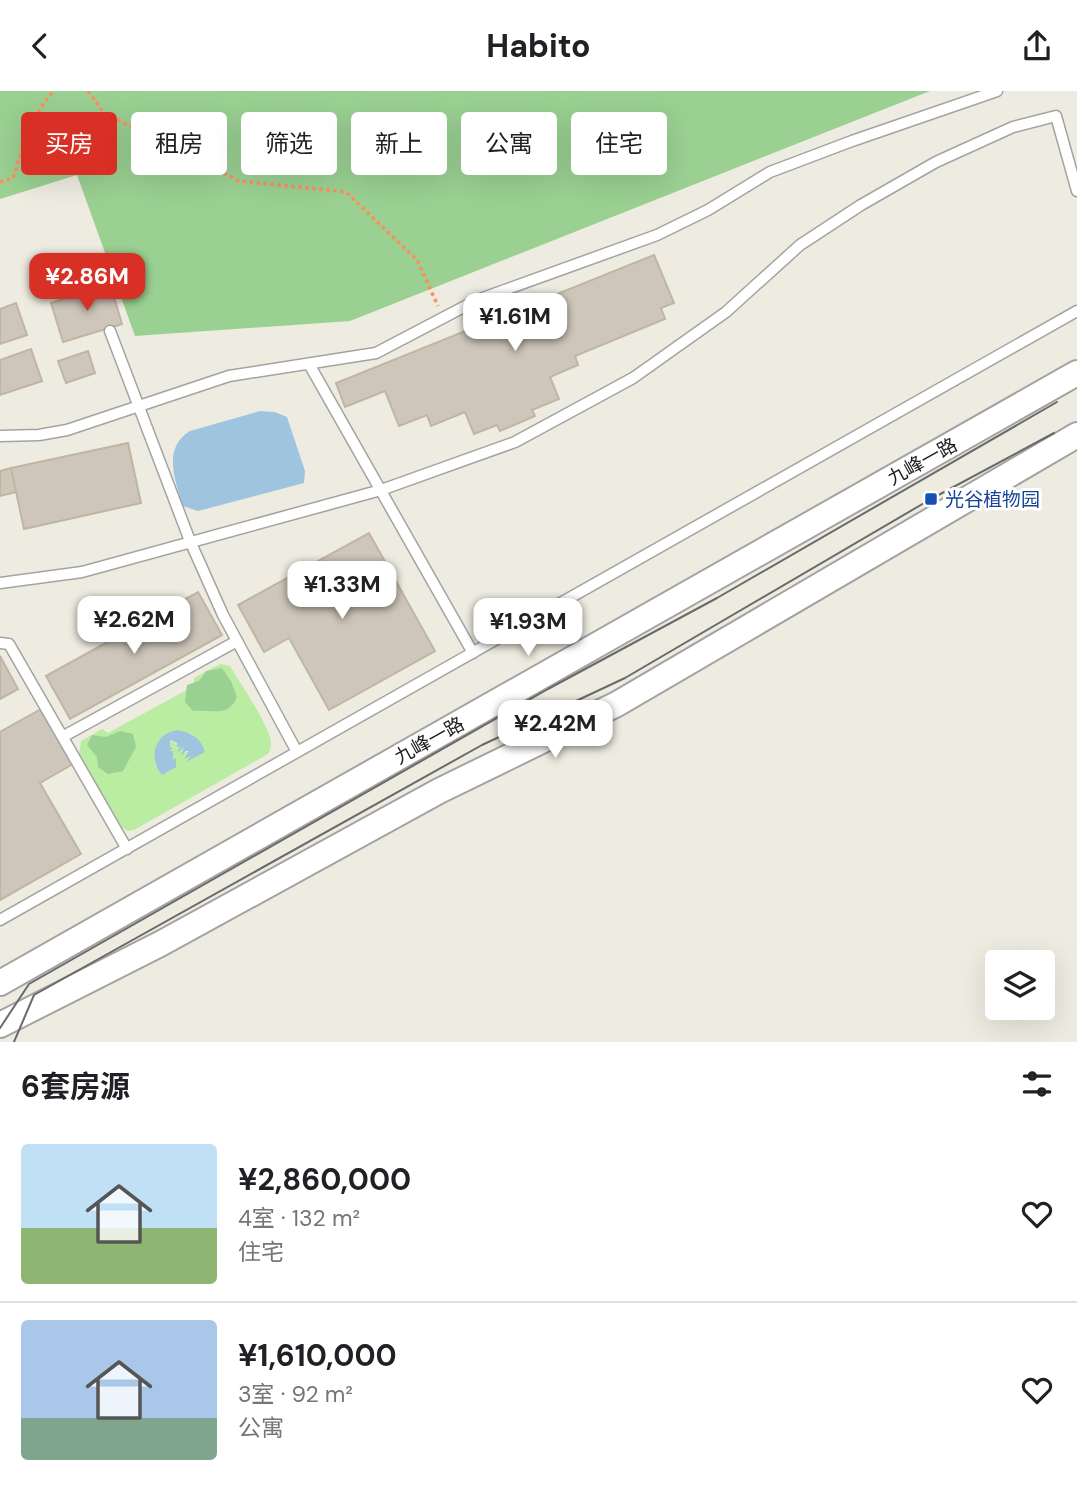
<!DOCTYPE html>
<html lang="zh">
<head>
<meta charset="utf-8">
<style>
  :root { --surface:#fff; --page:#f6f6f6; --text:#202124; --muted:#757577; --line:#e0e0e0; --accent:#d93025 }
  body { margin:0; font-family:"DM Sans","Noto Sans SC",sans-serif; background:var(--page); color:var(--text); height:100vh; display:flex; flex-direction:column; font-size:26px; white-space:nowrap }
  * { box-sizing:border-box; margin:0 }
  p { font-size:23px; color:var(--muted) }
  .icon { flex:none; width:38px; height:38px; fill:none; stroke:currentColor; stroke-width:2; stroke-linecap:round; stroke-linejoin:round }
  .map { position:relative; height:951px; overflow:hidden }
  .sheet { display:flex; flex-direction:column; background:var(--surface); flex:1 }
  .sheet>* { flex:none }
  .top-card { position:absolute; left:21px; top:21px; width:700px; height:63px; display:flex; gap:14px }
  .buttons { position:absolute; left:985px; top:859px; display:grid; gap:14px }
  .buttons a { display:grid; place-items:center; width:70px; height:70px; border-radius:7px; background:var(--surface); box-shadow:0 7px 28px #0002; font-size:35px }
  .price { position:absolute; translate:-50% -60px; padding:0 16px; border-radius:14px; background:#fff; color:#222; font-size:23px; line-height:46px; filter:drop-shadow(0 2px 4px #0008) }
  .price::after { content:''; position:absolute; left:50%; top:42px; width:21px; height:16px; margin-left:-10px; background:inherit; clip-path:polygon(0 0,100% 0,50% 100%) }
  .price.active { background:var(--accent); color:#fff }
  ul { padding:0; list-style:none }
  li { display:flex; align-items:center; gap:21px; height:175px; padding:0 21px }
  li+li { border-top:2px solid var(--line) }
  li span { display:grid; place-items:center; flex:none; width:196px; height:140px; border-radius:7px; color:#555 }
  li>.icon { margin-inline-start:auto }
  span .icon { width:84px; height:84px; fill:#fffc; stroke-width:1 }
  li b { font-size:30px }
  h2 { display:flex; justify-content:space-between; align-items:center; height:84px; padding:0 21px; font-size:30px }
  .chip { padding:0 24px; border-radius:7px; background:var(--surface); box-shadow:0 7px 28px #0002; font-size:24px; line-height:63px }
  .chip.active { background:var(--accent); color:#fff }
  header { display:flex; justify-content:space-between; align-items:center; height:91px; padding:0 21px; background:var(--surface); font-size:32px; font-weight:700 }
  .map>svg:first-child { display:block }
  .grass { fill:#baeca2; fill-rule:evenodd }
  .forest { fill:#9ad092 }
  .water { fill:#9ec4df }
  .building { fill:#cec6ba; stroke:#c0b5a2; stroke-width:2 }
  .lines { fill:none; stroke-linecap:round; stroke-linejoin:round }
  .service-casing { stroke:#a3a3a3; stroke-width:13 }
  .tertiary-casing { stroke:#a3a3a3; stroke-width:28 }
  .path { stroke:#ff8d60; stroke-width:3.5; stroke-dasharray:3.5 3.5; stroke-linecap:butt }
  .service { stroke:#fff; stroke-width:10 }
  .tertiary { stroke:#fff; stroke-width:24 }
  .tram { stroke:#6a6a6a; stroke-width:2 }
  .transit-dot { fill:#1a4fb4; stroke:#fff; stroke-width:2.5 }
  .labels { text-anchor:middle; stroke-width:6; stroke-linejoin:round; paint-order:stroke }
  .street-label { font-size:19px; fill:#1c1c1c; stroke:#fff }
  .transit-label { font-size:19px; fill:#164399; stroke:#fff; text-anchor:start }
</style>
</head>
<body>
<header><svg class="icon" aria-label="back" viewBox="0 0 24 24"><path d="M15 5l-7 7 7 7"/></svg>Habito<svg class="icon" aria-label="share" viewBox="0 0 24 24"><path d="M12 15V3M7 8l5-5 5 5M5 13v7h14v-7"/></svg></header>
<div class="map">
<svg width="1077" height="951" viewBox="0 0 1077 951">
  <rect width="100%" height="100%" fill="#eeece0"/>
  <path class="grass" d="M220,573L230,575C242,595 263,625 270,646C272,653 271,658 268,663L134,739L128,740L118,734L79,663L81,650L102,638L108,642L194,595V587ZM177,639L192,643L204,660L188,669L191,665L189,660L183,663L184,656L180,658L181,656L169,649L168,660L172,669H176L174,675L156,674C152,658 160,642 177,639Z"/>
  <path class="forest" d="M0,0H930L350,230L135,245L77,84L0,108Z
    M222,577L231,590L237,606C228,627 213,618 193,620L185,611L187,594L199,590L206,580Z
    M120,640L133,643L136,656L123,680L108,683L98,676L97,666L87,654L92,644L106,646Z"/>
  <path class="water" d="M260,320L275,321L287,326L305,380L304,392L198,420L183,415C175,389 162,357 190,340Z
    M177,639C191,641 201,647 205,661L186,671L191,665L184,668L189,660H186L181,665L184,656L177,662L180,656H177V652L170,649V656L173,657L169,660H173V669L176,667V676L162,684C148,667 154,643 177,639Z"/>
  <path class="building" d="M654,164L674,212L661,217L665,228L575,265L578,274L550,286L559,308L532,319L535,325L500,340L497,334L474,343L465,321L431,335L427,324L399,335L385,300L345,316L336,292Z
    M110,193L122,233L63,251L51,212Z
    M16,212L27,244L0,253V218Z
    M31,258L42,290L0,304V269Z
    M88,260L95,282L66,292L58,270Z
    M128,352L141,412L24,438L11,377Z
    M11,377L16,401L0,405V380Z
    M369,442L435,560L329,619L289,547L264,561L238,514Z
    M198,501L222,544L70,628L46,585Z
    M0,565L18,598L0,608Z
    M41,618L73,673L40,692L81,763L0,809V641Z"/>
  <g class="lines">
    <defs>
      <path id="service" d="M110,240L190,450L223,524L297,661
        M309,273L473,562
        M0,345L39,344L67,339L229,285L376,262L477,209L657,144L708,119L770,81L852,50L997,0
        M0,492L82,481L381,399L515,351L633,287L726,221L800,154L861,114L936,71L1013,36L1056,25L1077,100
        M0,552L9,553L127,758
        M64,645L237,550
        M0,829L1077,220"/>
      <path id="tertiary" d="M0,892L1077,282
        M0,934L160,853L439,700L617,613L1077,344"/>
    </defs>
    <use href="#service" class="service-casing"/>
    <use href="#tertiary" class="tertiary-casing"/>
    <path class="path" d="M88,0L104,22L239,90L346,101L417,169L438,215
      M0,91L13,87C24,53 29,27 54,0"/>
    <use href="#service" class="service"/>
    <use href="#tertiary" class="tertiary"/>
    <path class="tram" d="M0,937L29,893L548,598L717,507L1057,311
      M14,951L34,904L482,654L625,587L931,408L1054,342"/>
  </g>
  <rect class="transit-dot" x="924" y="401" width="14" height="14" rx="3.5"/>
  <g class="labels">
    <g class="street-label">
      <text transform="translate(922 370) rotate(-29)" y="7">九峰一路</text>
      <text transform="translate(429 649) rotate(-29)" y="7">九峰一路</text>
    </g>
    <g class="transit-label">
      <text x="945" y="415">光谷植物园</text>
    </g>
  </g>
</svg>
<div class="buttons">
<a><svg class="icon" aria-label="layers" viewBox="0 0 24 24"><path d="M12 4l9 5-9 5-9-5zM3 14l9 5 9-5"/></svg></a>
</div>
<b class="price active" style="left:87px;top:222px">¥2.86M</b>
<b class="price" style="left:515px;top:262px">¥1.61M</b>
<b class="price" style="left:342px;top:530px">¥1.33M</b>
<b class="price" style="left:134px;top:565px">¥2.62M</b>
<b class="price" style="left:528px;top:567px">¥1.93M</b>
<b class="price" style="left:555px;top:669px">¥2.42M</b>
<div class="top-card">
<a class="chip active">买房</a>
<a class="chip">租房</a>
<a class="chip">筛选</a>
<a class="chip">新上</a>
<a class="chip">公寓</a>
<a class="chip">住宅</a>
</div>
</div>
<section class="sheet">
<h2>6套房源<svg class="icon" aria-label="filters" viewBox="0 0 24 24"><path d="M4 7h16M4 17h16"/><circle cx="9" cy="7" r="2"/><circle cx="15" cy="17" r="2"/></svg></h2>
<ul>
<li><span style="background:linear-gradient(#bfe0f5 60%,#8fb573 0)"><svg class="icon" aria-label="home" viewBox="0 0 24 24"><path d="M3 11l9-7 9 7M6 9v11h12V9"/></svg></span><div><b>¥2,860,000</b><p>4室 · 132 m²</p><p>住宅</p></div><svg class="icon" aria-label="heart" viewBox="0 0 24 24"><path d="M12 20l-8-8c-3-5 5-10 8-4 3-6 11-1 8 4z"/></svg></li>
<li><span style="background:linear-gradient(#a9c7e8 70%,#7fa58c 0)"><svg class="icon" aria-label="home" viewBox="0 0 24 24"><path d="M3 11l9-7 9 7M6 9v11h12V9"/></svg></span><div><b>¥1,610,000</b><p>3室 · 92 m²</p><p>公寓</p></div><svg class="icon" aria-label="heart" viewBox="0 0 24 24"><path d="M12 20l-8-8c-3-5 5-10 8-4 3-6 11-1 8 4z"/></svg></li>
</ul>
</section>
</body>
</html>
